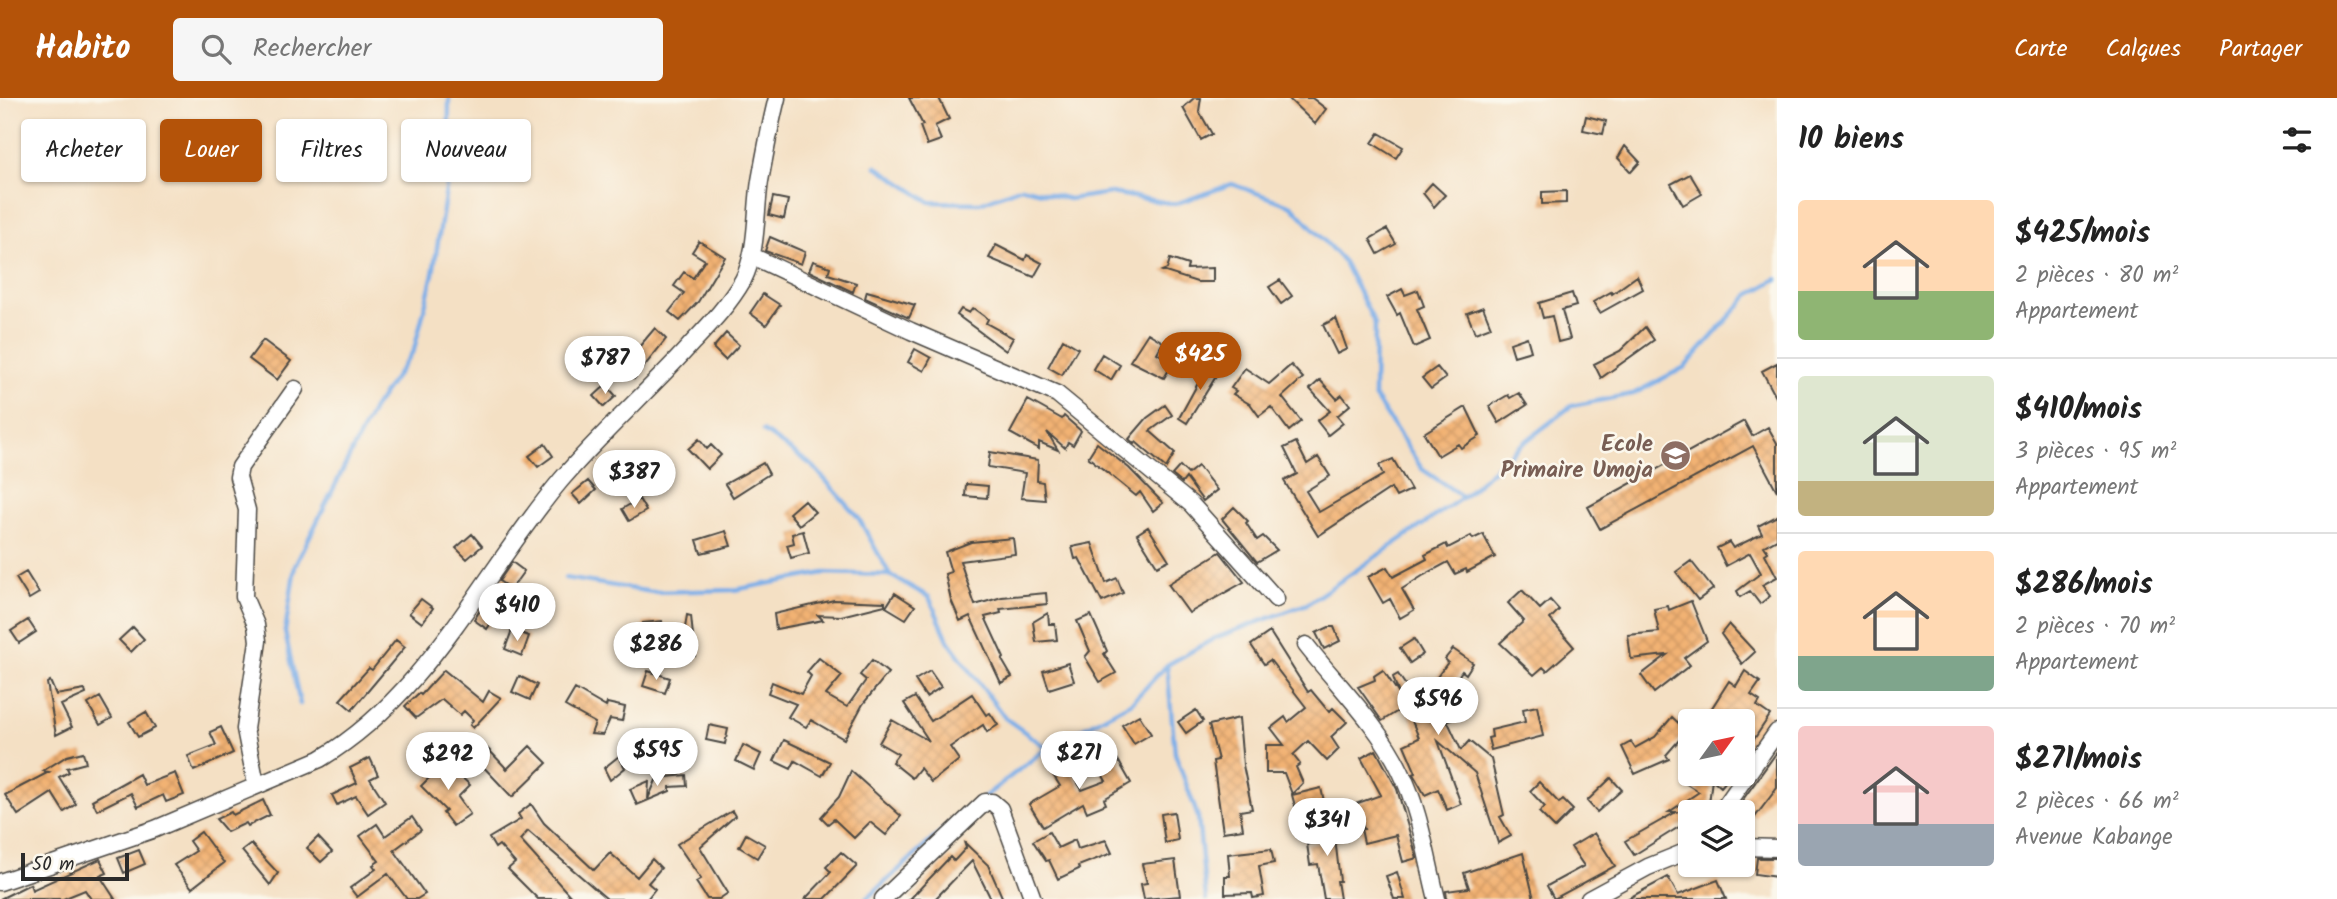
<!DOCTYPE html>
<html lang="fr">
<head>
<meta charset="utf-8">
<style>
  :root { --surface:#fff; --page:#f6f6f6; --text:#222; --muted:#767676; --line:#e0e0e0; --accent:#b45309 }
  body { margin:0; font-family:Kalam,sans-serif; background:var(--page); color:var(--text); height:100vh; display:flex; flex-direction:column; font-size:26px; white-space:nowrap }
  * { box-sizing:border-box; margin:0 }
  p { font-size:23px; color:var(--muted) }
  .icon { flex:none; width:38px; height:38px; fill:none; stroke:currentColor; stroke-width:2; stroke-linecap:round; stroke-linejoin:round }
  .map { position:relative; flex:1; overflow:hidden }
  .drawer { display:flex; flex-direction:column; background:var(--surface); width:560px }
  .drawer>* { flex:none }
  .banner { position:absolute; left:21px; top:21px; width:665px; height:63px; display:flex; gap:14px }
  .needle { width:46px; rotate:57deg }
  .controls { position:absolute; left:1678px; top:611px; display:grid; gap:14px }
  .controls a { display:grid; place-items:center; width:77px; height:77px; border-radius:7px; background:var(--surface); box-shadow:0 2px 5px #0004; font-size:35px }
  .scale { position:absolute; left:21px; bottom:18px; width:108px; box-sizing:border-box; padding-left:7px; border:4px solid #2b2b2b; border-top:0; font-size:19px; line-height:24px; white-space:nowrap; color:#2b2b2b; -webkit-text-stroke:5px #fbf7ec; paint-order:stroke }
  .price { position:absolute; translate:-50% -60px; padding:0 16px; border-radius:24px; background:#fff; color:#222; font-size:23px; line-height:46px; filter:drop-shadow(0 2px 4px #0008) }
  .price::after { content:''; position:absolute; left:50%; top:42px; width:21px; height:16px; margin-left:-10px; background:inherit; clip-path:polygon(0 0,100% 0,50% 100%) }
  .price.selected { background:var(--accent); color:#fff }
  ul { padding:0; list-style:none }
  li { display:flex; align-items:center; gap:21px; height:175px; padding:0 21px }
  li+li { border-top:2px solid var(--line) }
  li span { display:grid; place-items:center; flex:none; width:196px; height:140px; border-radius:7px; color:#555 }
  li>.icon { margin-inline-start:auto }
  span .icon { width:84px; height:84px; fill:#fffc; stroke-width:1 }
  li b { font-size:30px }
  h2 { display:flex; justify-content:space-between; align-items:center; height:84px; padding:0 21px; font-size:30px }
  .pill { padding:0 24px; border-radius:7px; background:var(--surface); box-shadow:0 2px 5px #0004; font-size:24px; line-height:63px }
  .pill.selected { background:var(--accent); color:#fff }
  header { display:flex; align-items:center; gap:42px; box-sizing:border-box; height:98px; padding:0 35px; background:var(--accent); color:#fff }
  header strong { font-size:33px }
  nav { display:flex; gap:38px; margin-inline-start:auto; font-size:24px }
  .search { width:490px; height:63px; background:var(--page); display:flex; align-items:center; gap:18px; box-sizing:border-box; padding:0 24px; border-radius:7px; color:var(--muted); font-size:26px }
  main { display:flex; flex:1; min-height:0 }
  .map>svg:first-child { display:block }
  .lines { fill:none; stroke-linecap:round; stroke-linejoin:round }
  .stream { stroke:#7caee8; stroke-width:4.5 }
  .building { fill:url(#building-cross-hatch) }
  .minor-casing { stroke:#494642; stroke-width:19 }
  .minor { stroke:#fff; stroke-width:16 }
  .labels { text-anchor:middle; stroke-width:5; stroke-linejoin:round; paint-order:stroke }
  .education-label { font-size:23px; font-weight:bold; fill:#785e54; stroke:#fbf7ec; text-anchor:end }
</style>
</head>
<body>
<header>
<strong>Habito</strong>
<div class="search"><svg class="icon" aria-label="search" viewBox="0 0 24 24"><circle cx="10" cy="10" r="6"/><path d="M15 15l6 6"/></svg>Rechercher</div>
<nav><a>Carte</a><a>Calques</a><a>Partager</a></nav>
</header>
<main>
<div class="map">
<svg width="1777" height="801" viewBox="0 0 1777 801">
  <defs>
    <pattern id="building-cross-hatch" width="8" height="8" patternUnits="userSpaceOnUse" patternTransform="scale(1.75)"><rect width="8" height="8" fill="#f2b273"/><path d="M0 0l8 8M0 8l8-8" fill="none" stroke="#d09964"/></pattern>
  </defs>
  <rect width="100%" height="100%" fill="#fbf7ec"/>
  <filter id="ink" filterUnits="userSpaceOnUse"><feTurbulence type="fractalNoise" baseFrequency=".0143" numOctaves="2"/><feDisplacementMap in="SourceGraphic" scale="14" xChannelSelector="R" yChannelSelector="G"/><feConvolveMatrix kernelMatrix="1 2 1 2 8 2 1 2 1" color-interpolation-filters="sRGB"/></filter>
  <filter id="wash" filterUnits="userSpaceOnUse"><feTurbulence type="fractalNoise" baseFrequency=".00686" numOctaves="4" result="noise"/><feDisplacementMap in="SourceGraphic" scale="28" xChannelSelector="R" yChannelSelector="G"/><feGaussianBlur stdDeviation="1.57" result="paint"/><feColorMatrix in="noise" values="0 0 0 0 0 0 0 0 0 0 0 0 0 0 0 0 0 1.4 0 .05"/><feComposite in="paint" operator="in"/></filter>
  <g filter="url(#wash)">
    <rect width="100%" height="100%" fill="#f4e0c4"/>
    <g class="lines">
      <path class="stream" d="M876,68L930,104L980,105L1021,89L1069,101L1111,95L1175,106L1232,86L1292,108L1344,164L1375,226L1374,298L1422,371L1463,399
        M763,333L813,368L858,419L890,477
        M565,480L652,494L734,492L824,475L890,477L929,499L949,544L1005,620L1047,650
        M1167,567L1175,655L1198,719L1206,801
        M300,606L285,534L295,468L373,311L414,252L433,176L448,79L449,0
        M984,699L1047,650L1132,604L1167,567L1215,540L1307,506L1463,399L1516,351L1571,308L1633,296L1685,269L1749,197L1777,181
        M866,801L960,717"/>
    </g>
    <g id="blocks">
      <path class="building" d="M909,0H939L949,21L935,28L941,42L927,47L920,28L923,27Z
        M1194,0H1201L1199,13L1212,36L1201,42L1183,10Z
        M1288,0H1312L1326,11L1315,26Z
        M1586,18L1606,23L1603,36L1583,32Z
        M1379,35L1403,49L1396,60L1372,45Z
        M1625,48L1640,64L1631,74L1618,60Z
        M1690,76L1702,96L1683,107L1671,86Z
        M1432,85L1445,97L1434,109L1423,95Z
        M1566,93V105L1542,106V94Z
        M773,99L788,102L784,121L769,117Z
        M1387,131L1396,146L1378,156L1370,141Z
        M770,139L805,154L801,166L765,153Z
        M699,143L725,159L698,204L680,223L669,214L684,195L674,188L684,174L693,180L705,162L692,154Z
        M996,147L1025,162L1027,157L1042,165L1034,179L989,160Z
        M1170,161L1188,167L1187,171L1213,170V184H1197L1162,173L1167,171Z
        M813,163L830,169L828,176L856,185L853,194L809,173Z
        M1637,178L1643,191L1600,215L1593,204L1611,194L1612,196Z
        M1280,182L1292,198L1281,206L1269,189Z
        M1402,191L1405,197L1418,192L1424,208L1417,211L1430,242L1414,249L1400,215L1397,217L1387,199Z
        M867,193L915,207L909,220L865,200Z
        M1572,195L1576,208L1562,212L1570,241L1558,244L1552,218L1543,220L1539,205Z
        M763,196L780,207L766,227L750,215Z
        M1483,209L1491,229L1475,235L1467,215Z
        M973,210L988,221L986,225L1013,240L1006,253L957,217L961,211L969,215Z
        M1336,220L1347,251L1337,256L1323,227Z
        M1645,229L1654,242L1601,280L1594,266L1620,253Z
        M655,230L666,241L634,281L622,269Z
        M726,235L739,247L725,262L713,250Z
        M1148,235L1163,244L1157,255L1173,265L1164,280L1130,263Z
        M1527,239L1531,253L1514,258L1510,245Z
        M1063,241L1078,250L1062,277L1048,269Z
        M263,242L291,263L277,282L249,261Z
        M915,251L931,260L924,273L908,264Z
        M1102,256L1120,267L1111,282L1093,271Z
        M1209,265L1220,272L1187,325L1179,320Z
        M1777,265V301L1762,273Z
        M1291,267L1303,280L1282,299L1301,323L1289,333L1271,309L1259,318L1251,307L1233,296L1236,293L1231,290L1245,270L1269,286Z
        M1437,269L1446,280L1431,291L1422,280Z
        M1320,282L1337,301L1342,297L1350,307L1337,318L1343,325L1328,337L1317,323L1330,313L1310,291Z
        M606,287L616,298L604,309L594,298Z
        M1519,295L1527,307L1499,325L1489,308L1508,297L1510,300Z
        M1028,302L1062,321L1064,318L1081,333L1073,347L1068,344L1065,350L1047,334L1058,352L1039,344V351L1010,335Z
        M1165,307L1172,317L1150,333L1175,355L1166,370L1136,344L1134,346L1129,341L1147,320Z
        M1466,309L1480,338L1461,350L1458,346L1438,358L1424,335Z
        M1744,323L1752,338L1768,329L1777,345V393L1753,348L1600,431L1588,409Z
        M699,341L707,351L711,347L721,357L707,371L688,351Z
        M1296,344L1307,366L1318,359L1330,378L1306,393L1319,414L1383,377L1379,367L1393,361L1411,392L1396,399L1391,390L1318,438L1284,383L1297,376L1284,350Z
        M1097,345L1129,370L1163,405L1153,413L1140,394L1136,398L1088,359Z
        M545,346L553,358L538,369L529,358Z
        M990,354L1038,362L1037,383L1043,384L1045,402L1021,400L1025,375L988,369Z
        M763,365L769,376L733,399L725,386Z
        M1180,368L1188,376L1198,368L1217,392L1203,403L1186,380L1182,385L1172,377Z
        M588,383L596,392L581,406L572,396Z
        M966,386L988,388L987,400L965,398Z
        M639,401L646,413L629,423L622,411Z
        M804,402L815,414L799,427L789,415Z
        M1234,409L1248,423L1246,425L1257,442L1263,438L1277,452L1257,464L1222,421Z
        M1777,418V441L1764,448L1768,454L1765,456L1777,479L1762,487L1770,498L1760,506L1750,493L1740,499L1737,493L1761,475L1750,455L1726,468L1717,450L1729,444L1733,450L1762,436L1758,428Z
        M1148,429L1169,462L1157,468L1137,436Z
        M726,433L731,448L701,455L697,442Z
        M803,433L809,455L791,460L787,447L794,445L792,436Z
        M472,436L482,448L467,461L456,450Z
        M1483,436L1495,459L1467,474L1466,471L1455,476L1448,464L1424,477L1402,491L1414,512L1400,520L1390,501L1383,505L1368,479L1387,469L1393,479L1427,461L1425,457L1446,446L1448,450L1471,438L1473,441Z
        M1013,440L1015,456L960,463L975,507L1002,499L1046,495L1047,506L1000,511L1001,515L985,519L1004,560L1002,562L1012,579L1001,585L970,518L960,523L951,502L945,476L951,474L945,454L971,444Z
        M1092,445L1106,485L1117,480L1123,495L1102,504L1079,460L1075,461L1072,449Z
        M1220,454L1244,484L1189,515L1168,486Z
        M1691,463L1713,491L1698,502L1676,474Z
        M512,464L524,473L511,491L499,483Z
        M26,474L39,495L29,501L16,480Z
        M1522,492L1540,511L1550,502L1559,512L1550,521L1574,549L1547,573L1543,569L1534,577L1500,545L1524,523L1508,505Z
        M895,495L915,508L906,521L886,509Z
        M421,501L433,510L422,525L409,515Z
        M834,502L885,504V507L841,518L818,517L823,522L776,531L774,516Z
        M1691,503L1707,543L1684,560L1690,567L1654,595L1641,577L1667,557L1631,561L1628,537L1659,534L1654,511L1668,508L1669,512Z
        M485,504L499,513L487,531L474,522Z
        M1048,515L1049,526H1055L1057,542L1036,544L1033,524Z
        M687,517L691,518L695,558L681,556L683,544L676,545L674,531L685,530Z
        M1091,517L1107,553L1104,556L1116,575L1100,584L1085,559L1090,553L1077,523Z
        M28,522L36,534L19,545L11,533Z
        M662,523L663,537L645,539L643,525Z
        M1729,526L1755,554L1742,566L1721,536Z
        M133,529L144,541L131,554L119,542Z
        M1329,529H1334L1340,543L1324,551L1316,535Z
        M512,532L529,538L522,558L505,551Z
        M1270,534L1308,594L1311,592L1329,614L1333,610L1347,624L1331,639L1339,651L1327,663L1308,643L1293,657L1300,666L1296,669L1303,685L1292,696L1284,675H1266V647H1284L1271,630L1285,619L1288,624L1306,609L1270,562L1264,566L1251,547Z
        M1414,541L1423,556L1410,565L1400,550Z
        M396,542L405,549L352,612L340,602L369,570L372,572Z
        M1453,551L1473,565L1466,576L1462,573L1448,593L1455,620L1447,622L1461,652L1469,643L1491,661L1504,717L1500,719L1511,738L1498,745L1475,675L1438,643L1461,706L1447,712L1438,691L1425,697L1413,676L1416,675L1404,647L1419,640L1406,608L1382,623L1358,589L1375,582L1374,578L1383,572L1399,596L1393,579L1398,576L1418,605L1448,564L1445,561Z
        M819,560L842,578L826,597L847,609L866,582L860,577L872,562L888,575L863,606L844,641L811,622L806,629L788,619L796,606L768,595L772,584L801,596L811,578L807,574Z
        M1068,565L1074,583L1049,591L1043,573Z
        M444,572L483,604L489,593L501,600L473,630L470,627L473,622L464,613L460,617L442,601L416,620L405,608L419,595L421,597Z
        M648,573L670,580L665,595L643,588Z
        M930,573L941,589L926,599L915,582Z
        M1745,573L1760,584L1751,597L1760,603L1757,608L1770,617L1743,658V623H1720L1708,616L1729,583L1736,588Z
        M519,578L537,587L530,602L512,594Z
        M50,583L56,597L85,592L86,596L61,607L72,629L56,637L47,585Z
        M575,591L606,609L607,605L625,609L622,623L610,621L603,637L591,636L595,625L565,608Z
        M972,596L986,617L990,615L998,627L987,634L983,627L950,649L959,662L931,684L920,670L912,680L892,664L898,656L879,645L892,622L929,643L904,605L915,599L931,623Z
        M100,599L112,620L100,627L88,606Z
        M1537,608L1543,638L1491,652L1488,640L1492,639L1491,632L1525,624L1523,611Z
        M1196,612L1203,623L1186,635L1178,624Z
        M146,614L155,630L138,639L129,624Z
        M1139,617L1151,636L1134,646L1122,627Z
        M1672,619L1687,633L1666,657L1669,661L1635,676L1622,649L1631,644L1635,650L1655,639Z
        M1239,620L1243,667L1252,711L1240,713L1243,731L1223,734L1213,663L1218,662L1209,627Z
        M709,627L728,631L725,646L706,642Z
        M221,629L233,655L194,673L188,658L216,647L210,634Z
        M784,642L830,664L822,678L795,663L791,671L774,663Z
        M743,647L761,656L754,672L736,663Z
        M530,648L547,665L512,699L477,662L488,651L507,671Z
        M1376,652L1397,691L1417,760L1403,764L1396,737L1364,745L1361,731H1364L1355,706L1381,697L1361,660Z
        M83,654L86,665L67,670L69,674L59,679L76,706L64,714L52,695L18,717L5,697L49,674L43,673L67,658Z
        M1777,654V690L1755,719L1739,707Z
        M1114,655L1131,685L1104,701L1106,706L1087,714L1083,705L1043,729L1029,706L1060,688L1050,672L1065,663L1082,692L1106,683L1096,666Z
        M619,658L625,670L610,682L604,670Z
        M370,660L378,677L370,681L385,704L368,716L356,698L337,707L332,697L357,685L350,670Z
        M445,664L470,687L458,699L470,716L453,728L443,715L446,713L421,688Z
        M851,673L901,718L886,737L870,724L854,740L834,721L828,726L821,719L839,699Z
        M175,675L184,697L166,704L163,697L138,709L131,695L97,712L92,702L139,676L144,687Z
        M1691,676H1732L1721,689L1712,681L1708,714H1690V722L1634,757L1625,743L1676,714H1669L1699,694L1685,685Z
        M686,677L687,688L670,689V693L637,707L630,691L649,683L648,701L657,680Z
        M1611,680L1622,692L1597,714L1587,703Z
        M1539,684L1559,705L1563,702L1573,712L1555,730L1539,714L1545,709L1530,693Z
        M1321,690L1326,712L1298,719L1292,697Z
        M263,702L270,717L248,728L246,725L227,734L216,721L231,714L233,717Z
        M531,706L544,725L594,772L610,755L637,779L652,761L661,770L648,785L655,791L647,801H607L528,733L520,742L573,801H538L508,771L515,765L499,747L495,750L489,740L521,721L518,716Z
        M732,713L735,718L700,749L728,795L719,801H707L696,784L701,781L677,746Z
        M1174,714L1178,742L1165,745L1161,716Z
        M1332,714L1340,783H1337L1340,801H1324L1318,766L1310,767L1307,746L1324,744L1320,716Z
        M412,719L421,732L394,752L425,796L417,801H407L388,776L357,799L350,790L376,771L373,767L379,763L360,738L377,726L385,738Z
        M201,734L224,765L192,790L174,767L196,753L189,743Z
        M1049,734L1058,750L1075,742L1078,751L1106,742L1112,755L1078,768L1079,771L1058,781L1049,762L1046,763L1033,743Z
        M1594,735L1615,768L1554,801L1547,788L1584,768L1571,749Z
        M746,736L765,747L757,760L739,749Z
        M318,739L332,754L321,764L307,750Z
        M964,744L988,767L1003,801H991L972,763L935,801H910L950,759L954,763L966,750Z
        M251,746L278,775L270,787L242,753Z
        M1271,751L1274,765L1259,768L1264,798L1253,800L1252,795L1225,796V778H1230L1228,756Z
        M139,752L145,766L124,775L118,760Z
        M841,754L857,768L825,801H805L831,774L826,769Z
        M1523,755L1534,801H1447L1446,793L1469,790L1464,775Z
        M1757,760H1777V779L1755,776Z
        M100,761L107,775L100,778L115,801H91L85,792L63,801H0L30,786L32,792Z
        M1175,762L1180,798L1144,801L1141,786L1147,785L1142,766Z
        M1397,774L1405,801H1394L1386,778Z
        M1668,779L1678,797L1718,782L1726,801H1627Z"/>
    </g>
  </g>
  <g filter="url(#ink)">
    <use href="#blocks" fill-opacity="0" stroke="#494642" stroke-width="2"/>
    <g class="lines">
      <defs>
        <path id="minor" d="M752,158L911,233L1057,296L1191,406L1276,501
          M1306,547C1337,587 1378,626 1400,672C1420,712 1426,758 1437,801
          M256,686L245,631L258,543L256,527L244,499L247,412L238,379L240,369L295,291
          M1721,714L1777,634
          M1743,749L1777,750
          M0,784L155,731L320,661C429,596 482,476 561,382C602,334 651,291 693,244C711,225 730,205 743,182C758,153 755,115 760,83C765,56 770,27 777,0
          M883,801L985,704H992L1000,711L1033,801
          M1589,801L1648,769L1690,752"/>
      </defs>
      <use href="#minor" class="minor-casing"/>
      <use href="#minor" class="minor"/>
    </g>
  </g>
  <defs>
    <symbol id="school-disc" viewBox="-11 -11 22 22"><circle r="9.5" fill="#8d6e63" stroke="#fbf7ec"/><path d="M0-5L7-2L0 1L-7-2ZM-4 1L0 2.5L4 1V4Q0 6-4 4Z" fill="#fff"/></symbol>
  </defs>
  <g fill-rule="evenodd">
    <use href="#school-disc" x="1658" y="340" width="35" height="35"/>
  </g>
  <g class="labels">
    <g class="education-label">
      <text x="1653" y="353">Ecole<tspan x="1653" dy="26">Primaire Umoja</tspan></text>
    </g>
  </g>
</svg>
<div class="controls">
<a><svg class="needle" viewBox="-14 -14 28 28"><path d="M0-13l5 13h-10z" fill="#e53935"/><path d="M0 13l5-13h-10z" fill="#767676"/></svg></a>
<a><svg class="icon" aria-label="layers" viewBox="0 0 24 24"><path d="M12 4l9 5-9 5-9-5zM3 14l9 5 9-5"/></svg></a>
</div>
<div class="scale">50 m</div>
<b class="price selected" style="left:1200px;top:294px">$425</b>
<b class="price" style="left:605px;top:298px">$787</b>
<b class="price" style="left:634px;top:412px">$387</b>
<b class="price" style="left:517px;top:545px">$410</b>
<b class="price" style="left:656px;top:584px">$286</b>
<b class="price" style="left:1438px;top:639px">$596</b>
<b class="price" style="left:657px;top:690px">$595</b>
<b class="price" style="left:1079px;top:693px">$271</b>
<b class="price" style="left:448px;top:694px">$292</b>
<b class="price" style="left:1327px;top:760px">$341</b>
<div class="banner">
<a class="pill">Acheter</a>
<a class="pill selected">Louer</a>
<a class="pill">Filtres</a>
<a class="pill">Nouveau</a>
</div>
</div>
<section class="drawer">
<h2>10 biens<svg class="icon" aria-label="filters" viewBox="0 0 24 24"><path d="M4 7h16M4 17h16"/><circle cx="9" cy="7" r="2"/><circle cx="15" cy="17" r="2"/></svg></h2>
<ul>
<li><span style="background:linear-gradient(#ffd9b3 65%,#8fb573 0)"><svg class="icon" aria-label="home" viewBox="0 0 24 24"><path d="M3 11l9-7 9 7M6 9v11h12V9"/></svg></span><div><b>$425/mois</b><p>2 pièces · 80 m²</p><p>Appartement</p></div></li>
<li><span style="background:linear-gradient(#dfe7d0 75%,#c2b280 0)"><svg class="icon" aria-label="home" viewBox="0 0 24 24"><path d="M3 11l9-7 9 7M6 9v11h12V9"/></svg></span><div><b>$410/mois</b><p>3 pièces · 95 m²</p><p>Appartement</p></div></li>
<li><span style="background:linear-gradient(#ffd9b3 75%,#7fa58c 0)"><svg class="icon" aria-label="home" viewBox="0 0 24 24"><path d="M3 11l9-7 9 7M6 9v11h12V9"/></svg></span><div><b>$286/mois</b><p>2 pièces · 70 m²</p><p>Appartement</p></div></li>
<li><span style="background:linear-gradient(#f6c9c9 70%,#9aa5b1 0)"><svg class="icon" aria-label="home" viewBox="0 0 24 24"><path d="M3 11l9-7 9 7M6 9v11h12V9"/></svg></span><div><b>$271/mois</b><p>2 pièces · 66 m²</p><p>Avenue Kabange</p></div></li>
</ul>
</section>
</main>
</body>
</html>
